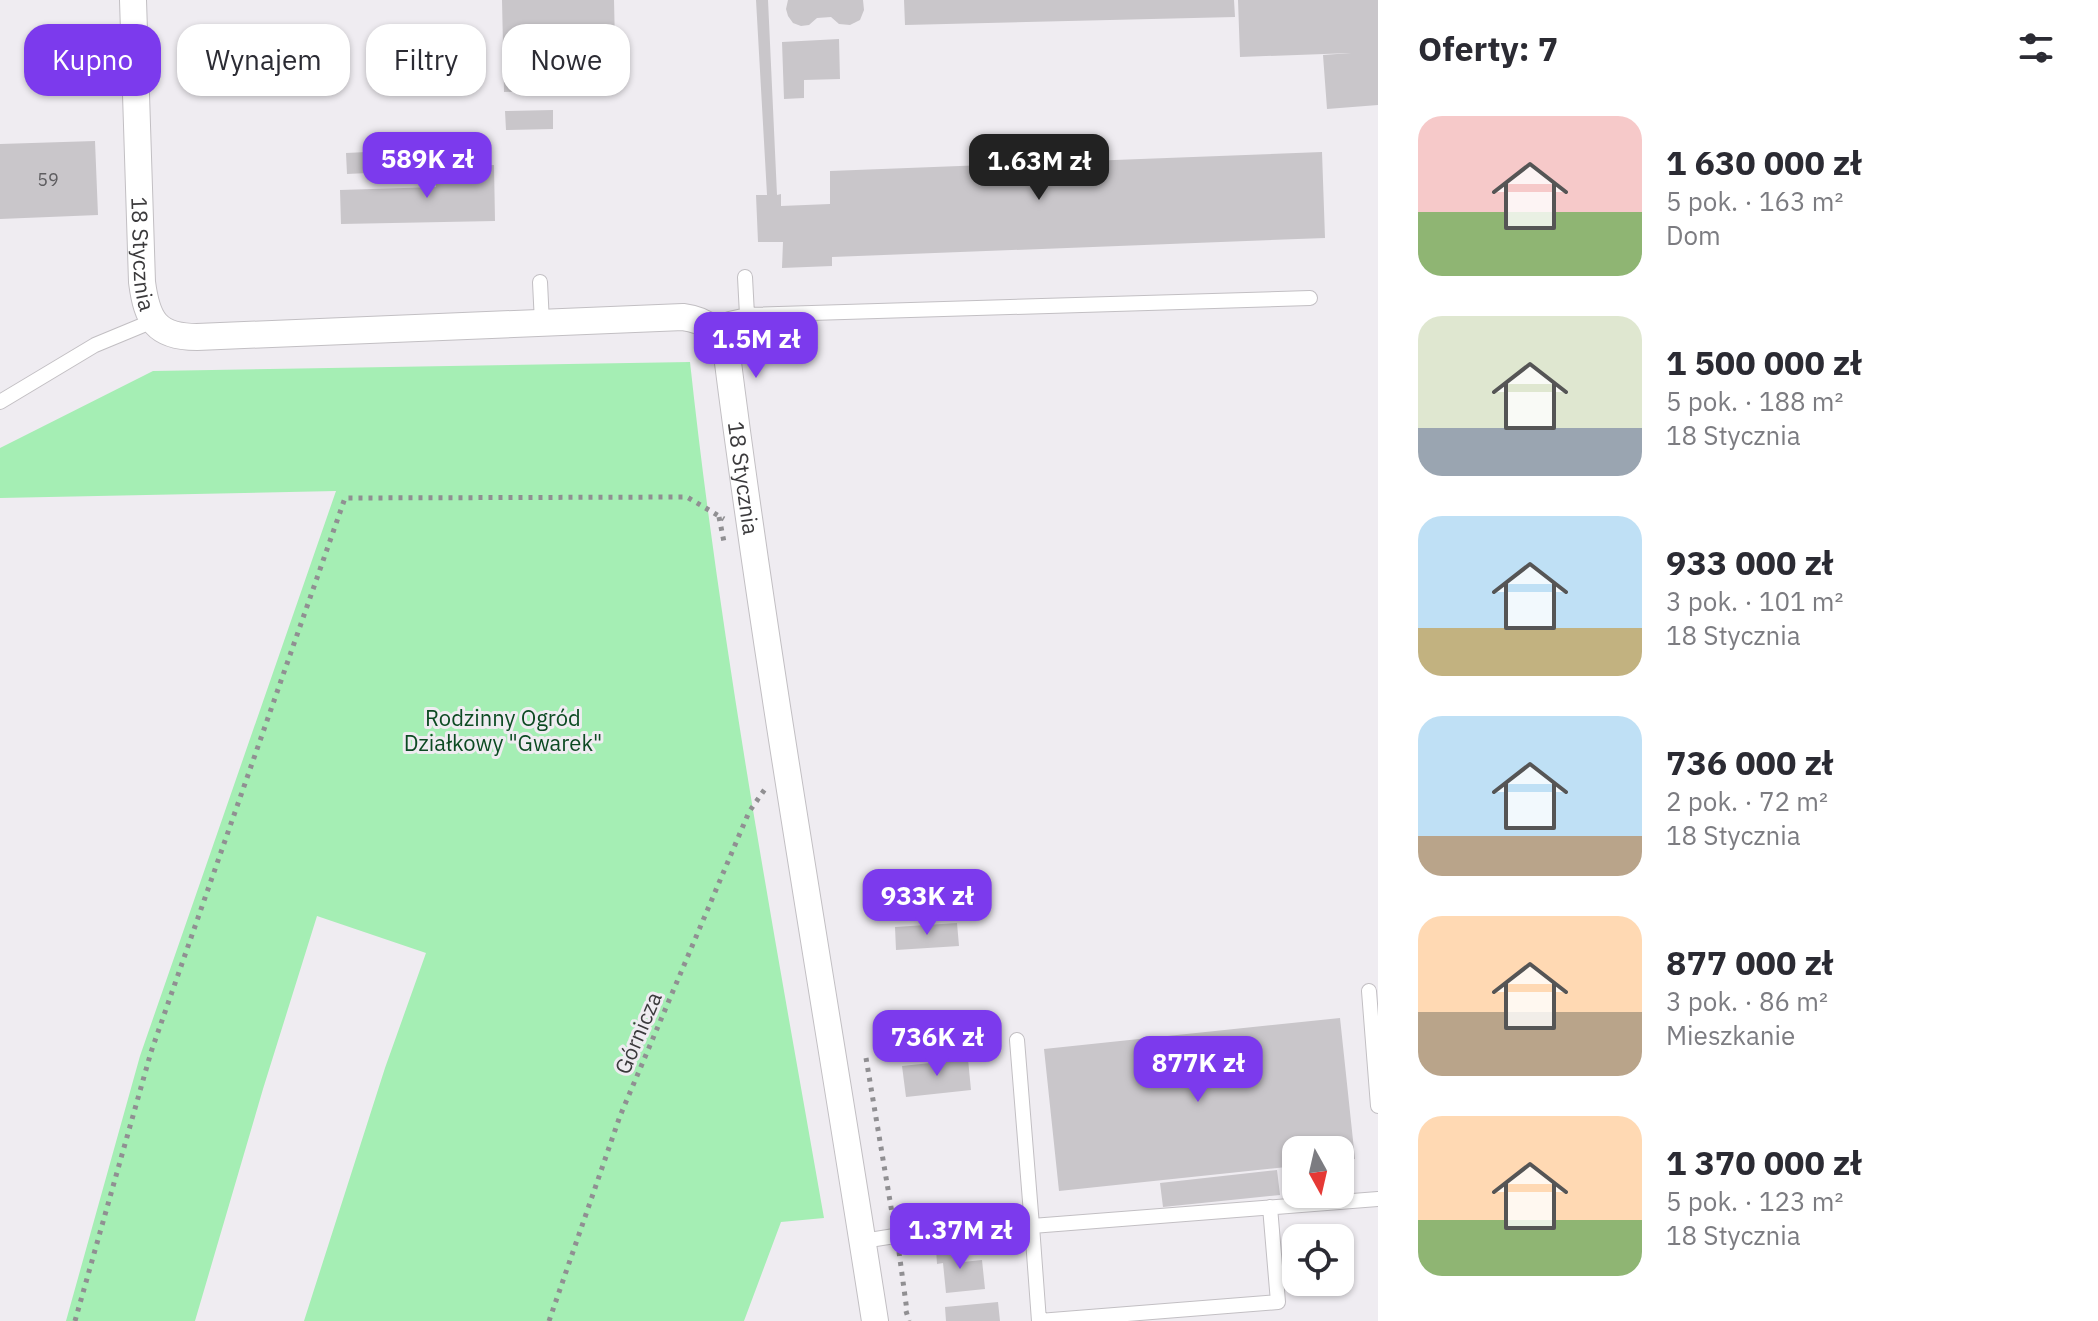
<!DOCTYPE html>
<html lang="pl">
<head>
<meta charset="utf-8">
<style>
  :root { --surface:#fff; --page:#f2f2f3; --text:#2b2b33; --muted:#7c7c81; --accent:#7c3aed }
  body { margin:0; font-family:"IBM Plex Sans",sans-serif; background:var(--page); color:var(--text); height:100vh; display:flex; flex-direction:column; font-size:30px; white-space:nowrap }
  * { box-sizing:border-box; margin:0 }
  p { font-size:26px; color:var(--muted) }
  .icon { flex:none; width:44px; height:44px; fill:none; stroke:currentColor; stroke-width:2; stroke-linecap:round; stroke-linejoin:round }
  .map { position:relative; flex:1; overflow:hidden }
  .drawer { display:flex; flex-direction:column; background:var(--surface); width:720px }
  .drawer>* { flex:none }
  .hud { position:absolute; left:24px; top:24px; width:760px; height:72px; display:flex; gap:16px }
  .needle { width:52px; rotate:172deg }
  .controls { position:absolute; left:1282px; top:1136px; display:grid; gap:16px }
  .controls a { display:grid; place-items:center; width:72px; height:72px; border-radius:16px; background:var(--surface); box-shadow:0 2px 6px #0004; font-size:40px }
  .price { position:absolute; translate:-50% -68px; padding:0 18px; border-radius:16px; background:var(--accent); color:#fff; font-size:26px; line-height:52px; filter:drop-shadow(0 2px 4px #0008) }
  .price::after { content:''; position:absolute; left:50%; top:48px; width:24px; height:18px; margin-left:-12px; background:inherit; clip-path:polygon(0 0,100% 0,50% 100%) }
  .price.active { background:#222; color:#fff }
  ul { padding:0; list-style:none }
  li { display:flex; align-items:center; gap:24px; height:200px; padding:0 40px }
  li span { display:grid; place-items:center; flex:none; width:224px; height:160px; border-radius:24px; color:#555 }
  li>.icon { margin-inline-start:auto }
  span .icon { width:96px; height:96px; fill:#fffc; stroke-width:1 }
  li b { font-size:34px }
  h2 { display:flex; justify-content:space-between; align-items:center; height:96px; padding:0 40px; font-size:34px }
  .pill { padding:0 28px; border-radius:24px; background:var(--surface); box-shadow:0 2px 6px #0004; font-size:28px; line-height:72px }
  .pill.active { background:var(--accent); color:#fff }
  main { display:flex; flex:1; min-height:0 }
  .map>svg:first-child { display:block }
  .green { fill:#a5eeb4 }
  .building { fill:#c9c6ca }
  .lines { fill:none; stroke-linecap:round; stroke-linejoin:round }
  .service-casing { stroke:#c2bfc3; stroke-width:16 }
  .minor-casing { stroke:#c2bfc3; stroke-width:28 }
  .path { stroke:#908f92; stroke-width:5; stroke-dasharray:4 6; stroke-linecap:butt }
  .service { stroke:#fff; stroke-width:14 }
  .minor { stroke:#fff; stroke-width:26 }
  .labels { text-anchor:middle; stroke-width:6; stroke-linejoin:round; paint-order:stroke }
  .number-label { font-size:18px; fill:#5e5d60 }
  .street-label { font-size:22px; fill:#3b3a3c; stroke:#efecf1 }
  .park-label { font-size:22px; fill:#0c4a22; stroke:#efecf1 }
</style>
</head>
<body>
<main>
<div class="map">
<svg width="1378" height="1321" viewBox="0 0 1378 1321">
  <rect width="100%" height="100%" fill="#efecf1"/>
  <path class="green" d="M690,362C721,649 774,933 824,1218L781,1222L744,1321H304L385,1068L426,953L317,916L263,1089L195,1321H66L140,1056L336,491L0,498V448L153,371Z"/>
  <path class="building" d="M502,0H614L616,89L504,92Z
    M756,0H768L777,195L781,194V206L830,204V171L1322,152L1325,238L832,257V266L782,268L783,242H758L756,195H767Z
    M788,0H863L864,10L860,20L850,25L839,24L831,17L817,18L809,25L801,26L793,23L788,16L786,9Z
    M904,0H1234L1235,17L905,25Z
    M1238,0H1378V105L1327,109L1323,55L1351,53L1240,57Z
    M839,39L840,79L804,80V98L784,99L782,42Z
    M553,110V129L506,130L505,111Z
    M95,141L98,215L0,219V144Z
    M429,149L430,170L347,174L346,153Z
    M494,165L495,221L341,224L340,190L436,187L435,166Z
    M957,923L959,946L896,950L895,927Z
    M1340,1018L1355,1159L1340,1161V1150H1296V1166L1059,1191L1044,1049Z
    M968,1059L971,1090L906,1097L902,1066Z
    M1277,1170L1280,1195L1163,1207L1160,1183Z
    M962,1247L963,1262L982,1260L985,1289L946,1293L943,1263L937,1264L936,1249Z
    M998,1302L1000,1321H946L945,1307Z"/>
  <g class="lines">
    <defs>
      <path id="service" d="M745,277L747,315
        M540,282L542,323
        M714,330L729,319L747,315L1310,298
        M0,402L95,345L153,321
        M1369,991L1378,1106
        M1270,1207L1278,1302L1039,1321L1032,1226L1378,1199
        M863,1241L926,1231L1032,1226L1017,1040"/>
      <g id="minor">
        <path id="s1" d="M133,0L142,282C147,320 156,337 197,337L683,317C707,320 721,332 727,355C768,678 825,999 875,1321"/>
      </g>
    </defs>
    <use href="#service" class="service-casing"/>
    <use href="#minor" class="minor-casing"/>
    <path class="path" d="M719,517L724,542
      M866,1058L893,1219
      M899,1252L907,1311
      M906,1311L909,1321
      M75,1321L151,1052L345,498L687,497L724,519
      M549,1321L620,1116L749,812L765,789"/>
    <use href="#service" class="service"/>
    <use href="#minor" class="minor"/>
  </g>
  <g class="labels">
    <g class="number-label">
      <text x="48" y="186">59</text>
    </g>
    <g class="street-label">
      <text dy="8" stroke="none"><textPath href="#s1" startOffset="254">18 Stycznia</textPath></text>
      <text dy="8" stroke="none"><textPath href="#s1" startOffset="1044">18 Stycznia</textPath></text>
      <text transform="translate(638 1033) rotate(-67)" y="8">Górnicza</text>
    </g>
    <g class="park-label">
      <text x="503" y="726">Rodzinny Ogród<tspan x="503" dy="25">Działkowy "Gwarek"</tspan></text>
    </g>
  </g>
</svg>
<div class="controls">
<a><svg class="needle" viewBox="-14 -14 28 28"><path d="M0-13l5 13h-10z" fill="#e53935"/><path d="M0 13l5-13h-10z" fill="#7c7c81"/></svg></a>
<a><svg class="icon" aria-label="locate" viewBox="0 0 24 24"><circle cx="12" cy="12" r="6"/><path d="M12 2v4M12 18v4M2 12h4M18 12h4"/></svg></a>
</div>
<b class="price" style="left:427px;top:200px">589K zł</b>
<b class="price active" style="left:1039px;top:202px">1.63M zł</b>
<b class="price" style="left:756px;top:380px">1.5M zł</b>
<b class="price" style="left:927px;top:937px">933K zł</b>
<b class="price" style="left:937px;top:1078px">736K zł</b>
<b class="price" style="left:1198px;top:1104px">877K zł</b>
<b class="price" style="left:960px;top:1271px">1.37M zł</b>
<div class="hud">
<a class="pill active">Kupno</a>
<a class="pill">Wynajem</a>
<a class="pill">Filtry</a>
<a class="pill">Nowe</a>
</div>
</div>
<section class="drawer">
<h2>Oferty: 7<svg class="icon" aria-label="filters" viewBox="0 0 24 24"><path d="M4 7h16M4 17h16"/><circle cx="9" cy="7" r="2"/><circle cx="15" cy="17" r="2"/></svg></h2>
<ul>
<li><span style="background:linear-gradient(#f6c9c9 60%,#8fb573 0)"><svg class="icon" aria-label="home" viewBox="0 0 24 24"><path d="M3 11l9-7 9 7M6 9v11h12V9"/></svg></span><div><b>1 630 000 zł</b><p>5 pok. · 163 m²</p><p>Dom</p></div></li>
<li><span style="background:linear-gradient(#dfe7d0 70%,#9aa5b1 0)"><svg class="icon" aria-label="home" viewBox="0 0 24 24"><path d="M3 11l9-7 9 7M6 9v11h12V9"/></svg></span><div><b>1 500 000 zł</b><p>5 pok. · 188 m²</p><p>18 Stycznia</p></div></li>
<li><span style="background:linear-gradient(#bfe0f5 70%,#c2b280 0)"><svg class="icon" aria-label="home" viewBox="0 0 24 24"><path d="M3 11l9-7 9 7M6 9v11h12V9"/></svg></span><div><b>933 000 zł</b><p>3 pok. · 101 m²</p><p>18 Stycznia</p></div></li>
<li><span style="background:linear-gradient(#bfe0f5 75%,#b9a48a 0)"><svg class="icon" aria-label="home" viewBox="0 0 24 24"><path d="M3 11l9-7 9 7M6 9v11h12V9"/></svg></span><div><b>736 000 zł</b><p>2 pok. · 72 m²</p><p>18 Stycznia</p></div></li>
<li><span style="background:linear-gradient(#ffd9b3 60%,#b9a48a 0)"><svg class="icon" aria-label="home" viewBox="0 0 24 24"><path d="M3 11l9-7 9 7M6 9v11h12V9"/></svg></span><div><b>877 000 zł</b><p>3 pok. · 86 m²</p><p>Mieszkanie</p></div></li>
<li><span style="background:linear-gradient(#ffd9b3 65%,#8fb573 0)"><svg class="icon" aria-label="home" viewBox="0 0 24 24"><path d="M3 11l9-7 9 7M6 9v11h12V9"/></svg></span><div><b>1 370 000 zł</b><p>5 pok. · 123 m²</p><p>18 Stycznia</p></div></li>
</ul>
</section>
</main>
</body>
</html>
